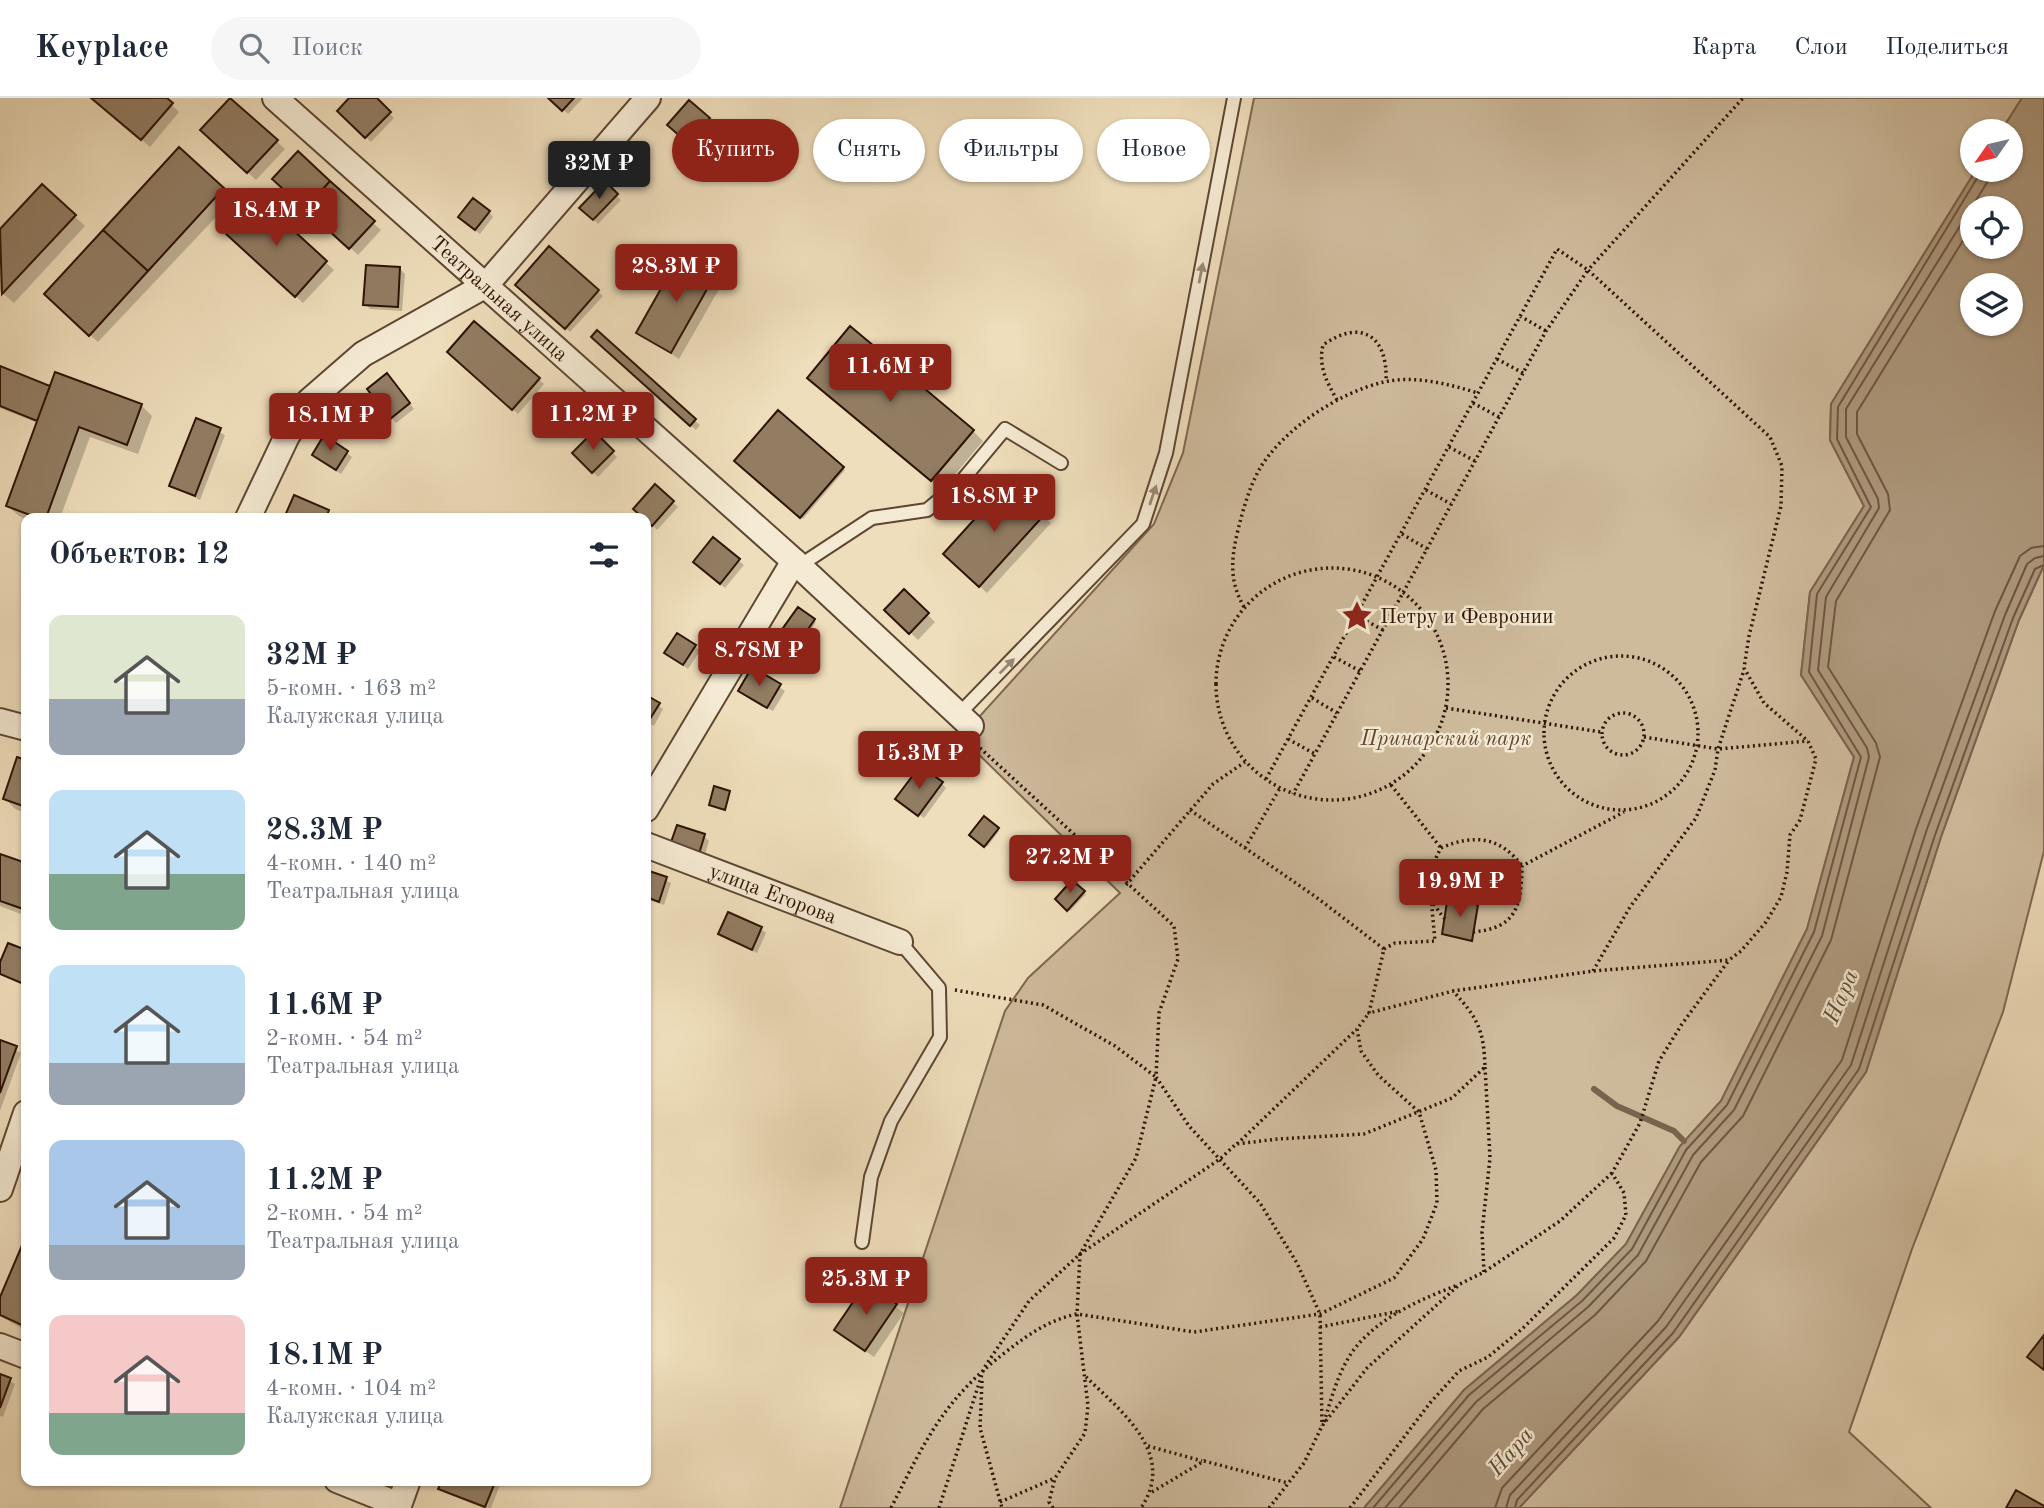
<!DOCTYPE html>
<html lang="ru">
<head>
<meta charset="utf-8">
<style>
  :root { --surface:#fff; --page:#f6f6f7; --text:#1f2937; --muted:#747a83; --line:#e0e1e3; --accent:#8f2418 }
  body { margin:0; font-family:"Old Standard TT",serif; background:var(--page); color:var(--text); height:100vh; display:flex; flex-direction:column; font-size:26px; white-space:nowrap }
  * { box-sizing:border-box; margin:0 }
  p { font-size:23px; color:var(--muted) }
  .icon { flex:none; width:38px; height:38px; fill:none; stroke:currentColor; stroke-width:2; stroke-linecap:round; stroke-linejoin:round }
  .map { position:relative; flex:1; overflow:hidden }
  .sheet { position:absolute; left:21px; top:415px; width:630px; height:973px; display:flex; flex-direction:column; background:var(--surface); border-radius:14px; box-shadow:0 2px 5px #0004 }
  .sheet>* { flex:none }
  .top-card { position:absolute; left:672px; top:21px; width:665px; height:63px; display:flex; gap:14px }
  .needle { width:46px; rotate:236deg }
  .fabs { position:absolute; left:1960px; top:21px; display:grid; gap:14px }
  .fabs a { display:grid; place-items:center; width:63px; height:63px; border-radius:50%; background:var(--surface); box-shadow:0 2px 5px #0004; font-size:35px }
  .price { position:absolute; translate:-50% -60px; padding:0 16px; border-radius:7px; background:var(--accent); color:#fff; font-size:23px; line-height:46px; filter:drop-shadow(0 2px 4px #0008) }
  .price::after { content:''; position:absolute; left:50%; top:42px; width:21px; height:16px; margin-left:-10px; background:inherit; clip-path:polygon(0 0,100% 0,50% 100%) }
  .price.on { background:#222; color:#fff }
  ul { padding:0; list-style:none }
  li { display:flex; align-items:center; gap:21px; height:175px; padding:0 28px }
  li span { display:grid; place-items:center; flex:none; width:196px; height:140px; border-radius:14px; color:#555 }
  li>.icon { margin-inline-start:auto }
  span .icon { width:84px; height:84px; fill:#fffc; stroke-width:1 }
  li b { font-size:30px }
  h2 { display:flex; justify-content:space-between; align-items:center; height:84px; padding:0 28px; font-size:30px }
  .pill { padding:0 24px; border-radius:32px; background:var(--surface); box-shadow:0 2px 5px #0004; font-size:24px; line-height:63px }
  .pill.on { background:var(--accent); color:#fff }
  header { display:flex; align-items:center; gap:42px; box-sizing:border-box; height:98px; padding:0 35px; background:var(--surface); border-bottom:2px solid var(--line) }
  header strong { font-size:33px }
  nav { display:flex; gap:38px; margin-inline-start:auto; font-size:24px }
  .search { width:490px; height:63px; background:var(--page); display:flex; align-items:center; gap:18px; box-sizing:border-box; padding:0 24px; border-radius:38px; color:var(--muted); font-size:26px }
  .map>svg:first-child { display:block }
  .green { fill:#cebb9c; stroke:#7e6750; stroke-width:2 }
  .water { fill:#ad997d; stroke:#7a634d; stroke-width:2; fill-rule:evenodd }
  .shadow { fill:#0003 }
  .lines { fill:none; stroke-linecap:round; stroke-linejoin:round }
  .shore { stroke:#6e5640; stroke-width:2 }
  .stream { stroke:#7a634d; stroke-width:6 }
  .building { fill:#927d63; stroke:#2e1304; stroke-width:2 }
  .service-casing { stroke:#5e4632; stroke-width:16 }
  .minor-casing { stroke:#5e4632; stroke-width:28 }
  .path { stroke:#2e1304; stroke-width:3.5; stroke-dasharray:2 3.5; stroke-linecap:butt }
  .service { stroke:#f5ead3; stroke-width:12 }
  .minor { stroke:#f5ead3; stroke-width:24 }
  .oneway { fill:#9b8976 }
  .labels { text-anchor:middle; stroke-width:5; stroke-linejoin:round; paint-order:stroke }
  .street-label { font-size:21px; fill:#2e1304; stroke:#f5ead3 }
  .poi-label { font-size:21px; fill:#2e1304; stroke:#f5ead3; text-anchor:start }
  .park-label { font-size:21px; font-style:italic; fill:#5e4532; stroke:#f5ead3 }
  .water-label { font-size:23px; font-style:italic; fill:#614934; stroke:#f5ead3 }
</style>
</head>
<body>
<header>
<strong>Keyplace</strong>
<div class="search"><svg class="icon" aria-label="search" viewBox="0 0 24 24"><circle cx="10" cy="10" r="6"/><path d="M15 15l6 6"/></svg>Поиск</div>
<nav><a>Карта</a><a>Слои</a><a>Поделиться</a></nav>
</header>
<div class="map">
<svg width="2044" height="1410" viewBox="0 0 2044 1410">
  <rect width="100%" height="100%" fill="#efdebb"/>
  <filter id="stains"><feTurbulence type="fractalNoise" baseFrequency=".00286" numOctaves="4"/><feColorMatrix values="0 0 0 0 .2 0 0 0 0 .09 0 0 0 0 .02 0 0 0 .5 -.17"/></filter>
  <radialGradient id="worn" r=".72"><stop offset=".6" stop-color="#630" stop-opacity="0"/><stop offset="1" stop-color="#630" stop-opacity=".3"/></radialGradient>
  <path class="green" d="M1254,0H2022L2001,33H1972V72H1976L1831,306L1830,342L1864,408L1810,494L1801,577L1854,659L1807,831L1721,1003L1680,1048L1626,1146L1577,1197L1464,1292L1364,1410H840L1005,913L1028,880L1120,795L961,639L1154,426L1183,355Z
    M2044,467V753L2003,914L1912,1151L1849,1334L1931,1410H1519L1679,1239L1866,974L1941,739L2019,522Z"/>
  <path class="water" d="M2022,0H2044V467L2019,522L1941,739L1866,974L1679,1239L1519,1410H1364L1464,1292L1577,1197L1626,1146L1680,1048L1721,1003L1807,831L1854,659L1801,577L1810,494L1864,408L1830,342L1831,306L1976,72H2011V33H2001ZM1972,110H2011V149H1972ZM1972,187H2011V226H1972Z"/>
  <path class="shadow" d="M93,0H164L179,14L150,49Z
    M351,0H374L394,20L371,44L339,13Z
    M551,0H583L568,16Z
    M231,1L285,51L256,82L203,32Z
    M709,21L713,26L694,49L674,32Z
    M275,81L373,125L381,132L358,157Z
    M605,86L621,102L598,126L582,110Z
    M223,91L233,101L98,244L54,204Z
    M258,102L334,172L303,205L236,143Z
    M489,114L493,119L480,136L465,124Z
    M74,118L85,128L14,205L0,193V133Z
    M550,150L603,198L570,234L517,187Z
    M681,159L722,186L679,261L639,234Z
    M400,171L405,176L402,213L370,211L365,206Z
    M475,225L544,286L518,316L454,259Z
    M598,235L695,323L700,327L696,332L598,244Z
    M0,270L51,290L141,307L152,318L138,356L90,339L60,420L26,421L19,418L8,408L38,325L0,310Z
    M391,282L414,311L396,325L369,292Z
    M820,290L973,333L983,343L942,392Z
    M778,315L845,372L803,421L737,363Z
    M197,323L225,337L200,402L172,388Z
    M594,335L617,359L598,379L574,355Z
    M325,340L352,359L341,376L314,357Z
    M1009,386L1051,425L987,495L953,464Z
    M655,389L678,409L657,432L646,421Z
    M713,442L744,467L725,490L700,469Z
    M904,494L935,524L918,542L887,512Z
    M798,511L816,524L799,549L782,538Z
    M695,548L700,553L688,571L667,555Z
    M753,572L785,593L773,613L745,597Z
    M646,599L663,611L654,628L646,623Z
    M18,661L26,664V715L15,711L5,700Z
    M942,686L946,690L924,720L900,702Z
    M729,694L726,713L711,707Z
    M984,721L999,733L987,749L971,737Z
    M704,738L709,743L704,760L677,751Z
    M0,758L26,767V818L0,808Z
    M646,773L671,785L664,807L646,801Z
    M1072,784L1086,796L1070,813L1057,801Z
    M1477,808L1473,844L1444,835Z
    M761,831L766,835L757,855L721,836Z
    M0,944L21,955L0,1013Z
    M26,1142V1233L0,1218V1204Z
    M866,1188L904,1215L874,1259L836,1232Z
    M0,1278L15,1286L3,1319L0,1318Z
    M444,1382H502L491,1410H483L445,1395L440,1391Z"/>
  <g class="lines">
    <path class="shore" d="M1373,1410L1469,1297L1582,1203L1632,1151L1686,1052L1727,1007L1814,834L1861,659L1809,574L1817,496L1871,409L1837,341L1838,309L1982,72
      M1385,1410L1476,1304L1588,1209L1638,1157L1693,1057L1734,1012L1822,838L1869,659L1867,650L1818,572L1826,499L1879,410L1878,401L1846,339V311L1988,83L1990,72
      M1399,1410L1483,1311L1595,1217L1646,1163L1701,1064L1743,1018L1831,842L1880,659L1876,645L1828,569L1836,503L1890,412L1888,396L1857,336V314L1972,128
      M1495,1410L1502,1390L1658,1223L1842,962L1916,731L1995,513L2020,458L2031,450L2044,448
      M1506,1410L1510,1397L1666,1229L1851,967L1926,734L2005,517L2027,466L2035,460L2044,458
      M1515,1410L1517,1402L1673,1235L1859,971L1935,737L2013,520L2035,471L2044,467"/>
    <path class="stream" d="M1594,991L1617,1008L1674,1033L1684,1043"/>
  </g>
  <path class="building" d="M91,0H167L173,5L141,42Z
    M230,0L278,42L247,75L200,32Z
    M349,0H377L391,14L365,40L337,13Z
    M548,0H574L562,13Z
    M689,2L710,20L688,45L667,27Z
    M179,49L224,90L148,173L103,132Z
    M298,53L330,83L305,111L272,81Z
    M330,83L375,123L349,151L305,111Z
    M605,83L618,96L593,122L579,110Z
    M42,86L76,117L2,196L0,131Z
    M258,100L327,163L295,199L226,136Z
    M473,100L490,113L475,132L458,119Z
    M103,132L148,173L89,238L44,196Z
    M549,148L599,192L565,231L515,187Z
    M680,157L715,177L671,255L636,235Z
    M366,167L400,169L398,209L363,207Z
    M474,223L540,280L512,312L447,254Z
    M850,228L974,332L931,383L807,280Z
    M597,232L696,321L690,328L591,239Z
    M0,268L50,288L37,323L0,308Z
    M55,274L142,306L127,347L79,329L46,420H38L6,408Z
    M387,275L410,305L390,321L367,291Z
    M778,312L844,369L800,420L734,363Z
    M196,320L221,330L195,398L169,388Z
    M594,333L614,353L592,375L572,355Z
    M324,337L348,353L336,372L312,357Z
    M1009,383L1045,416L979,489L943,456Z
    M655,386L674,403L652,428L633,411Z
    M294,397L329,412L326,420H284Z
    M713,439L740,461L720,486L693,464Z
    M904,491L929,515L909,536L884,512Z
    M798,509L815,521L796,549L778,537Z
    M677,535L696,547L683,567L664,555Z
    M752,569L781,586L767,610L738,593Z
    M646,597L660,605L648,624L646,623Z
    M17,659L26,662V709L3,701Z
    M920,668L943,684L918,718L895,701Z
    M714,688L730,693L725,712L709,707Z
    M984,718L999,730L984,749L969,737Z
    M677,727L705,736L699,756L670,747Z
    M0,756L26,765V812L0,803Z
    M646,772L667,779L659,804L646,799Z
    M1072,782L1085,793L1067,813L1055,801Z
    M1448,797L1478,807L1472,843L1442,836Z
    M728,814L762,829L752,852L718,836Z
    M8,845L26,852V887L0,876V864Z
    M0,942L17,948L0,995Z
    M26,1138V1229L0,1217V1199Z
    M866,1185L897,1206L865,1253L834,1232Z
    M2044,1237V1272L2027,1259Z
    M0,1276L11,1280L0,1310Z
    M442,1382H496L485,1409L438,1391Z
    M2016,1392L2044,1408V1410H2006Z"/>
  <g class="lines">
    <defs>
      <path id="service" d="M799,468L872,420L927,412L960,385L1005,331L1061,365
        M959,616L1143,426L1166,355L1234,0
        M862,1144L871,1079L891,1023L940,939L939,890L900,844"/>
      <g id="minor">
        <path id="s1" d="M275,0L794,463L971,628"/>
        <path d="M248,420L287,338L309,303L363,256L486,187L648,0"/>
        <path d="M0,623L26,630"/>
        <path d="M646,711L794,463"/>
        <path id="s2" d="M646,747L900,844"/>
        <path d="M0,1091L26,1015"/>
        <path d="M0,1248L26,1258"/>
        <path d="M337,1382L399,1407"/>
        <path d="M398,1410L408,1382"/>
      </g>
    </defs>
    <use href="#service" class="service-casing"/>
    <use href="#minor" class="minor-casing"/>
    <path class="path" d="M1520,218L1546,233
      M1497,261L1523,275
      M1337,302C1327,284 1318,269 1323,247C1361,220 1388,238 1386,283
      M1473,305L1499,319
      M1449,349L1475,363
      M1426,392L1451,406
      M1402,436L1427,451
      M1216 586a116 116 0 1 1 232 0a116 116 0 1 1-232 0Z
      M1244,509C1229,483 1231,461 1238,432C1243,412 1249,390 1259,372C1282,332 1339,294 1384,284C1415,277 1448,286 1478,295
      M1357,518L1383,532
      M1544 635a77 77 0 1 1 154 0a77 77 0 1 1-154 0Z
      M1334,559L1360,573
      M1312,600L1337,615
      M1446,610L1601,634
      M1602 636a21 21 0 1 1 42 0a21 21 0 1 1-42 0Z
      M1644,639L1718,651L1808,643
      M1288,641L1315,656
      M980,650L1174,828L1178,861L1159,915L1156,979L1189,1028L1260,1105L1297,1165L1320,1216L1322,1328
      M1266,681L1557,151L1588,172L1546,233L1293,696
      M1391,687L1441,750
      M1190,712L1316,799L1384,851L1369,915L1453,893L1593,873L1729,862L1741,853L1766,824L1781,799L1787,774L1790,737L1800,722L1816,661L1808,643L1764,605L1744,570L1749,538L1781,408L1782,368L1770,339L1588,172L1743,0
      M1245,750L1280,690
      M1126,787L1213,686L1245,664
      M1445,821C1424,798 1427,775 1441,750C1473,736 1500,738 1522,768
      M1473,834C1518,830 1521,807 1522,768L1624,714
      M1384,851L1395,845L1435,843L1431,800
      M1593,873L1630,809L1696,720L1715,672L1718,651L1744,572
      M1237,1046L1357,931
      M1484,1174L1482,1134L1490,1060L1485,969
      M1320,1229L1400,1213
      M1086,1279C1122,1314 1177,1356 1141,1410
      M982,1283L980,1330L1002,1410
      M1324,1324C1332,1299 1339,1270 1356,1249C1380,1219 1423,1200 1458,1187
      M1148,1348L1202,1363
      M1152,1394L1204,1363L1288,1385
      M1000,1404L1055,1380
      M891,1410C926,1341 944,1301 1007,1253C1029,1236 1049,1222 1077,1216L1080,1156L1136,1060L1156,979L1115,948L1043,907L955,892
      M939,1410L984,1270L1029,1203L1080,1156L1220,1061L1236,1046L1278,1041L1364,1036L1452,1000L1485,969C1484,933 1478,920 1453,893
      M1053,1410L1049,1404L1055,1380L1085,1335L1088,1308L1077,1216L1194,1234L1320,1216L1394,1180L1423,1141L1437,1105L1436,1072L1419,1014L1378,977L1361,953L1357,931L1369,915
      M1269,1410L1304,1365L1322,1328L1367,1270L1460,1186L1484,1174L1560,1123L1612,1075
      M1350,1410L1430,1305L1459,1273L1488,1259L1522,1231L1614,1140L1626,1117L1624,1095L1612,1075L1640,1025L1659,963L1682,926L1729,862"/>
    <use href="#service" class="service"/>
    <use href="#minor" class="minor"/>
  </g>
  <defs><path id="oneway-solid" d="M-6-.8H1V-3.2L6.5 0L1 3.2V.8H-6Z" transform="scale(1.75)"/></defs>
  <g class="oneway">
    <use href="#oneway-solid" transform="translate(1201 175) rotate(-79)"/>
    <use href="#oneway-solid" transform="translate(1153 397) rotate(-71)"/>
    <use href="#oneway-solid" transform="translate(1007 568) rotate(-45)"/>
  </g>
  <defs>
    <symbol id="sight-bare" viewBox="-9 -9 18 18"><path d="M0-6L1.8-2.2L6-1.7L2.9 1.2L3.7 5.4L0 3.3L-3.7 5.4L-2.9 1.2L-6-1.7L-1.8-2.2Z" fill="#8f2418" stroke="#f5ead3" stroke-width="2.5" paint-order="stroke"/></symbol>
  </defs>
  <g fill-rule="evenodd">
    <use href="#sight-bare" x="1335" y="496" width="44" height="44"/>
  </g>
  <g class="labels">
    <g class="street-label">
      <text dy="7" stroke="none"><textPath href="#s1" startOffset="301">Театральная улица</textPath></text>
      <text dy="7" stroke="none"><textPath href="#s2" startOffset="136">улица Егорова</textPath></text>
    </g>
    <g class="poi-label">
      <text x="1380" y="525">Петру и Февронии</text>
    </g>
    <g class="park-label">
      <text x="1446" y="647">Принарский парк</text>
    </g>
    <g class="water-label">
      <text transform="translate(1840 898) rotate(-67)" y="8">Нара</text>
      <text transform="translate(1510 1353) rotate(-49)" y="8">Нара</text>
    </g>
  </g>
  <rect width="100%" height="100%" filter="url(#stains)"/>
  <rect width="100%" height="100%" fill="url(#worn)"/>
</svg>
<div class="fabs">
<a><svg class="needle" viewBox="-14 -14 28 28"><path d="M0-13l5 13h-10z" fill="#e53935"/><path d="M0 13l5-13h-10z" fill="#747a83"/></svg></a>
<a><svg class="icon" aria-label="locate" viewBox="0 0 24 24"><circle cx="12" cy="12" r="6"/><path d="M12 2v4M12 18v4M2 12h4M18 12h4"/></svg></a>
<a><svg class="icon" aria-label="layers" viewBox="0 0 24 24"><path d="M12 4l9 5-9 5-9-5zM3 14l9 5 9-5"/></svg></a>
</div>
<b class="price on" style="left:599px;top:103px">32M ₽</b>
<b class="price" style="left:276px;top:150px">18.4M ₽</b>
<b class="price" style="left:676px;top:206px">28.3M ₽</b>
<b class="price" style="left:890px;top:306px">11.6M ₽</b>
<b class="price" style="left:593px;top:354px">11.2M ₽</b>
<b class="price" style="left:330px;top:355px">18.1M ₽</b>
<b class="price" style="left:994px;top:436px">18.8M ₽</b>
<b class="price" style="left:759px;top:590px">8.78M ₽</b>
<b class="price" style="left:919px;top:693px">15.3M ₽</b>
<b class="price" style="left:1070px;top:797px">27.2M ₽</b>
<b class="price" style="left:1460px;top:821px">19.9M ₽</b>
<b class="price" style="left:866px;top:1219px">25.3M ₽</b>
<div class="top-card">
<a class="pill on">Купить</a>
<a class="pill">Снять</a>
<a class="pill">Фильтры</a>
<a class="pill">Новое</a>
</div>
<section class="sheet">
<h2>Объектов: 12<svg class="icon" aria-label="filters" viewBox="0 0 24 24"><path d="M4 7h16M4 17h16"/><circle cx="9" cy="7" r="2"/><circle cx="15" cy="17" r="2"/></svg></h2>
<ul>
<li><span style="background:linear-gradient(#dfe7d0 60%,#9aa5b1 0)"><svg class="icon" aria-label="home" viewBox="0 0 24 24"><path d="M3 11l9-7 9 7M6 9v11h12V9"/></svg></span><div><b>32M ₽</b><p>5-комн. · 163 m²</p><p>Калужская улица</p></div></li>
<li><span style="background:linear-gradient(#bfe0f5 60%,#7fa58c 0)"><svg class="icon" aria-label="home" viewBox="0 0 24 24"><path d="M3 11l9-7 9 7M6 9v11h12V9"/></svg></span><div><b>28.3M ₽</b><p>4-комн. · 140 m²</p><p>Театральная улица</p></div></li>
<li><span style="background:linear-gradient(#bfe0f5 70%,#9aa5b1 0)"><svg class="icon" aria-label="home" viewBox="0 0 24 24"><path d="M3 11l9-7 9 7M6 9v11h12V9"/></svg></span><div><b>11.6M ₽</b><p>2-комн. · 54 m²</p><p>Театральная улица</p></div></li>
<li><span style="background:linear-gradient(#a9c7e8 75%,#9aa5b1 0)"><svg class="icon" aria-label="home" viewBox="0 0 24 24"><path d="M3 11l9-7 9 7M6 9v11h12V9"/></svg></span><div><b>11.2M ₽</b><p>2-комн. · 54 m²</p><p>Театральная улица</p></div></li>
<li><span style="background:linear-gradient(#f6c9c9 70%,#7fa58c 0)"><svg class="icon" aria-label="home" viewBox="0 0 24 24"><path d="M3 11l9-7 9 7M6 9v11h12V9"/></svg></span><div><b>18.1M ₽</b><p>4-комн. · 104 m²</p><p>Калужская улица</p></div></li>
</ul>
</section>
</div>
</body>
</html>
